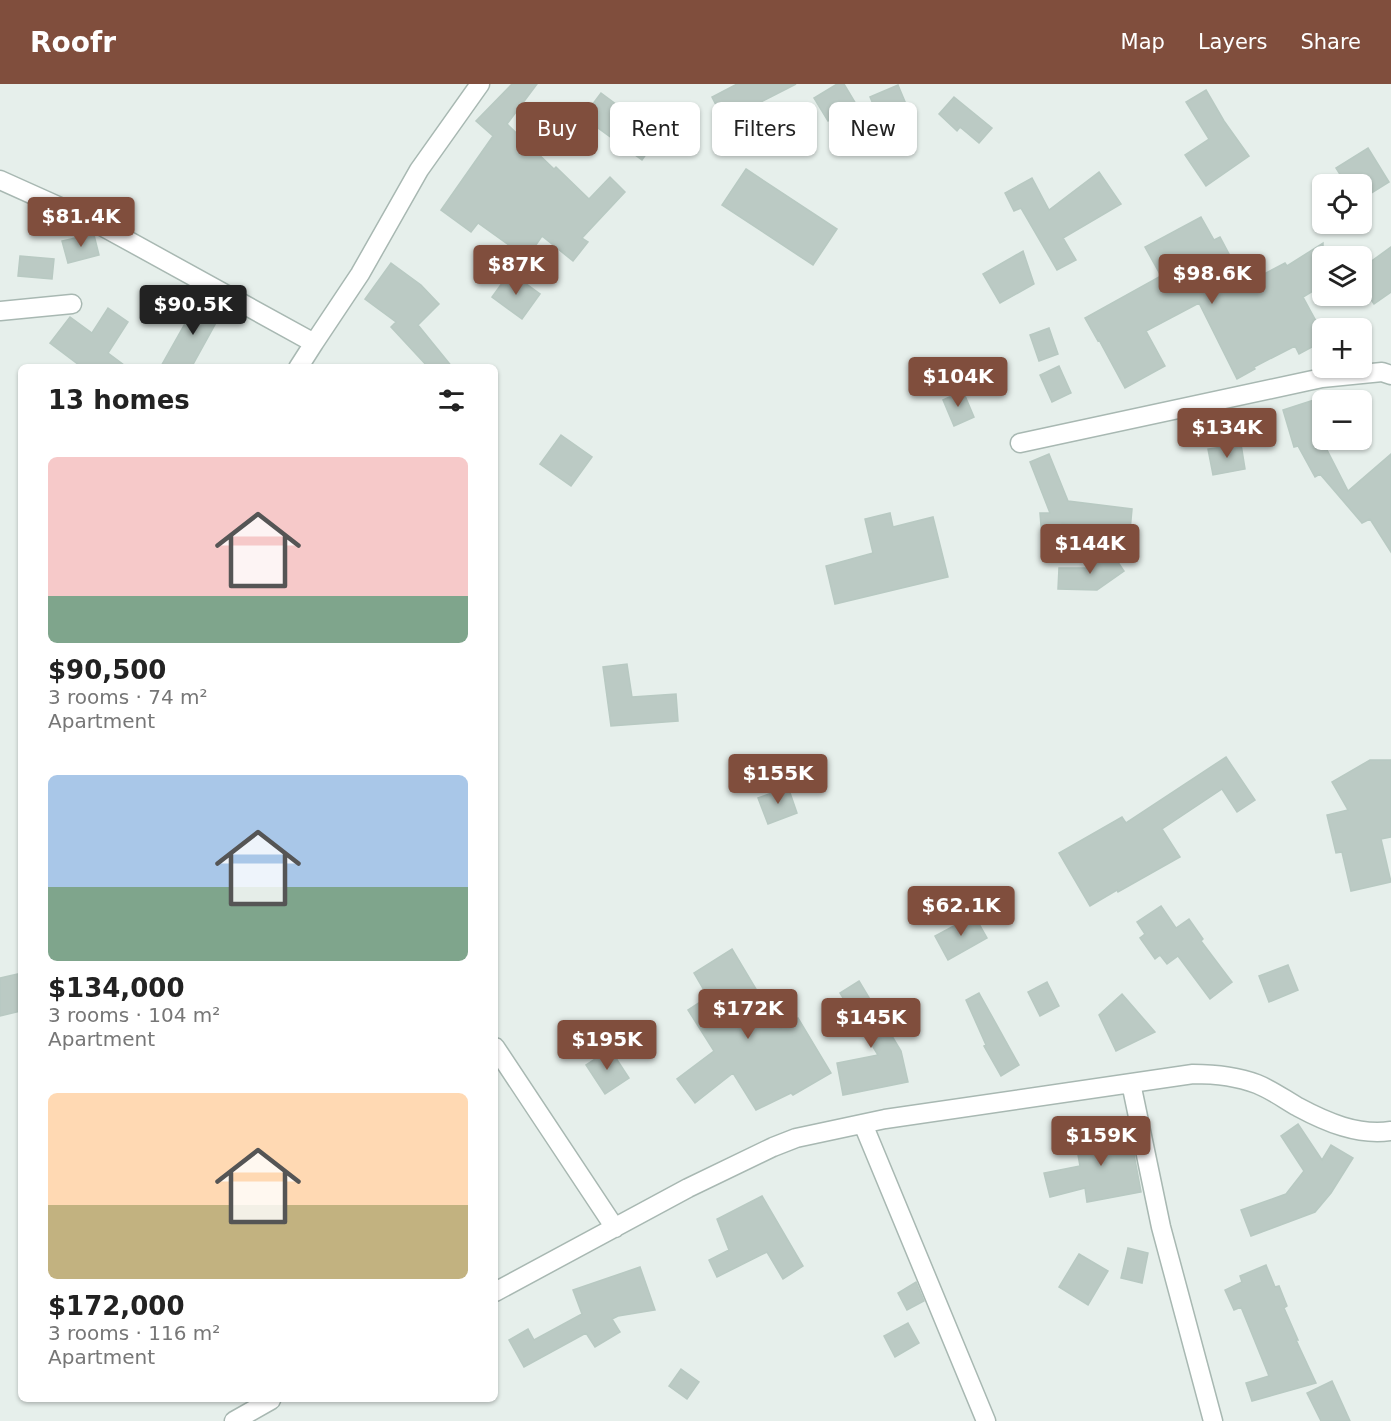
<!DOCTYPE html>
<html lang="en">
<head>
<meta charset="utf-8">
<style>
  :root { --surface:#fff; --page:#f2f2f2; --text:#222; --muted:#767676; --accent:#804e3d }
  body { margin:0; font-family:"DejaVu Sans",sans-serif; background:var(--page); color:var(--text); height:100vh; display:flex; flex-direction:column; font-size:22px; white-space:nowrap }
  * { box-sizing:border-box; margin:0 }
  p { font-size:20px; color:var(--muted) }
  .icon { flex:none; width:33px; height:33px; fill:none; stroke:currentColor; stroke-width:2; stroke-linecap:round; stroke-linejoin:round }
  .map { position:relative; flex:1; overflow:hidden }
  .panel { position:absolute; left:18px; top:280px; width:480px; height:1038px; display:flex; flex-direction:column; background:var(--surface); border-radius:9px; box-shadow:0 2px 4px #0004 }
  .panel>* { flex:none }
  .banner { position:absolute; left:516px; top:18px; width:570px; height:54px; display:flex; gap:12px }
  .fabs { position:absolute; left:1312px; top:90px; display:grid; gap:12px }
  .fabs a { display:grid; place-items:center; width:60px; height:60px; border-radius:9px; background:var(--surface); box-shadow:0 2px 4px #0004; font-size:30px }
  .price { position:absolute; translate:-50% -51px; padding:0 14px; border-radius:6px; background:var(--accent); color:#fff; font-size:20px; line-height:39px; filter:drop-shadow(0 2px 3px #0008) }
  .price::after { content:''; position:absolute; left:50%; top:36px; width:18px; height:14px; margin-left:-9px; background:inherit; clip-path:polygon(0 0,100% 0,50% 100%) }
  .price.current { background:#222; color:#fff }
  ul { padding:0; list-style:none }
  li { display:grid; align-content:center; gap:12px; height:318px; padding:0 30px }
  li span { display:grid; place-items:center; height:186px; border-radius:9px; color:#555 }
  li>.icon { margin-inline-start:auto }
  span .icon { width:108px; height:108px; fill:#fffc; stroke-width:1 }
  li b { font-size:26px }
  h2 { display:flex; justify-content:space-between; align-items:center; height:72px; padding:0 30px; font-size:26px }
  .chip { padding:0 21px; border-radius:9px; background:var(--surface); box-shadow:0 2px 4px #0004; font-size:21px; line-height:54px }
  .chip.current { background:var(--accent); color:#fff }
  header { display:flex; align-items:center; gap:36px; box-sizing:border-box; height:84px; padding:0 30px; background:var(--accent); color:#fff }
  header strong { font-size:28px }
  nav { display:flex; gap:33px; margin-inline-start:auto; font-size:21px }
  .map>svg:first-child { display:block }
  .building { fill:#bbcac4; stroke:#b8c9c2; stroke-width:1.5 }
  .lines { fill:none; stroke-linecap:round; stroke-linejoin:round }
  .street-casing { stroke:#a8b8b2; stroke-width:21 }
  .street { stroke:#fff; stroke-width:18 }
</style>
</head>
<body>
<header>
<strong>Roofr</strong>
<nav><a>Map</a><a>Layers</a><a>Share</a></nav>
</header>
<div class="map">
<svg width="1391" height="1337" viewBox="0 0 1391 1337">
  <rect width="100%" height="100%" fill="#e6efeb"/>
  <path class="building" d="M512,0H537L507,40L554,85L556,83L589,115L610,93L625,108L582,154L588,158L573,177L542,152L527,174L478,139L471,148L441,126L493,52L476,37Z
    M737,0H796L724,37L712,13Z
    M837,0H844L856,20L828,37L814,14Z
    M898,1L914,39L886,51L870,13Z
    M1206,6L1224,37L1249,72L1206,102L1185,71L1209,55L1186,18Z
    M601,9L659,52L642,76L583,33Z
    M954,13L992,44L979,59L960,43L957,47L939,30Z
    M1368,64L1389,98L1362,115V100H1346L1336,84Z
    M746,85L837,145L813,181L722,121Z
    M1099,88L1121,120L1063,154L1076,176L1057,186L1021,124L1014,127L1005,109L1032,94L1049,126Z
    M1201,133L1214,156L1220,153L1245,200L1285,179L1287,182L1323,159V201L1303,213L1323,250V257L1299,270L1295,262L1254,283L1255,285L1237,295L1199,219L1146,247L1165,282L1125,304L1099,256L1098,257L1085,234L1161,192L1145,163Z
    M92,150L94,151L99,171L68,179L62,157Z
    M1391,163V208L1374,220L1362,202V184Z
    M1023,167L1034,200L1000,219L983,190Z
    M20,172L54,175L52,195L18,192Z
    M391,179L421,201L439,220L418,241L453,284H429L391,243L396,238L365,215Z
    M510,188L540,210L522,235L492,213Z
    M200,213L223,226L191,284H160Z
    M108,224L128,238L108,269L128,284H83L50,259L70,233L92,249Z
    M1049,244L1058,270L1039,277L1030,251Z
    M1059,282L1071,309L1052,318L1040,291Z
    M963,307L974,333L954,342L943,316Z
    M1314,316L1323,346V358L1348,407L1391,370V468L1370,435L1362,439L1320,390L1315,393L1298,362L1294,363L1283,326Z
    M561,351L592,373L571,402L540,380Z
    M1241,360L1245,385L1213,391L1208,365Z
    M1049,370L1068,417L1132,425L1130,447L1062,439L1063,452L1042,454L1040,429H1050L1030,378Z
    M890,429L893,443L933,433L948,493L835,520L826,482L873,469L865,435Z
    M1111,468L1124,487L1097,506L1058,505L1059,484H1089Z
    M627,580L632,613L676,610L678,637L611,642L603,583Z
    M1226,673L1255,716L1237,728L1222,705L1162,745L1180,773L1118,808L1117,806L1090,822L1059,769L1122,733L1126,739Z
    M1370,676H1391V753L1381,755L1391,798L1351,807L1342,768L1336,769L1327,731L1348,726L1332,698Z
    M788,703L797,729L768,740L758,714Z
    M1161,822L1176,844L1189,835L1203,855L1201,857L1232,898L1210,915L1178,872L1167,880L1160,871L1155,875L1140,854L1145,850L1137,838Z
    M974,831L987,854L948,876L935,852Z
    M732,865L780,945L798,934L831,989L793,1011L791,1009L756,1026L733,989L695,1019L677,995L714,967L688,926L708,913L694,889Z
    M1288,881L1298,906L1269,918L1259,892Z
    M18,890L21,903V927L0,932V894Z
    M859,897L901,967L908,998L843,1011L837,979L878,971L840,909Z
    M1047,898L1059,922L1040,932L1028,908Z
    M979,909L1019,981L1001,992L984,962L986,961L966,916Z
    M1122,910L1155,948L1116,967L1099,931Z
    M610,965L629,994L605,1010L586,981Z
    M1127,1033L1141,1108L1087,1118L1085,1104L1050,1113L1044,1089L1080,1082L1077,1065L1107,1060L1103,1037Z
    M1298,1040L1322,1076L1331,1061L1353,1074L1331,1109L1315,1128L1251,1152L1241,1126L1286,1110L1304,1087L1281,1052Z
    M762,1112L803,1182L783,1195L767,1168L717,1193L709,1176L729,1166L717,1135Z
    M1128,1164L1148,1169L1142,1199L1121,1194Z
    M1079,1170L1108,1187L1088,1221L1059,1203Z
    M1266,1181L1275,1203L1279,1202L1287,1222L1284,1224L1298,1256H1296L1316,1299L1252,1317L1246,1299L1269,1292L1241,1223L1234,1226L1225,1206L1242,1198L1240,1192Z
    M640,1183L655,1226L618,1232L612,1235L620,1248L595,1263L586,1249L524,1283L509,1256L528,1245L534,1256L582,1230L573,1206Z
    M916,1198L924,1217L907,1226L898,1209Z
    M908,1239L919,1259L895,1273L884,1252Z
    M681,1285L699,1298L687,1315L669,1302Z
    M1332,1297L1350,1337H1321L1307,1309Z"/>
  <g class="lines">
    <defs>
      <path id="street" d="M0,96L98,140L314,259L360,190L419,86L480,0
        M0,227L72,220
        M298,284L314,259
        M1020,359L1322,294L1382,288L1391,291
        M495,963L615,1144
        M1131,999L1161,1143L1213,1337
        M863,1040L986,1337
        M495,1208L688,1104L773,1063L796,1054L885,1035L1193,990C1216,990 1236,992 1257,1000C1272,1006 1284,1015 1298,1023C1326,1038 1358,1052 1391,1047
        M234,1337L271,1316"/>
    </defs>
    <use href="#street" class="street-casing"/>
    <use href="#street" class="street"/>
  </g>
</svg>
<div class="fabs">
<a><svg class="icon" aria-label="locate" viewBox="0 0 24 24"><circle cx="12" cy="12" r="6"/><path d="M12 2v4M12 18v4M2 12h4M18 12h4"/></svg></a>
<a><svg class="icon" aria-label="layers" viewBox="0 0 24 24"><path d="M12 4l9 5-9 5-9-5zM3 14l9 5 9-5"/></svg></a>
<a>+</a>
<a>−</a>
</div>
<b class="price" style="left:81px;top:164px">$81.4K</b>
<b class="price" style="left:516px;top:212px">$87K</b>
<b class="price" style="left:1212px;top:221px">$98.6K</b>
<b class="price current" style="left:193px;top:252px">$90.5K</b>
<b class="price" style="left:958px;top:324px">$104K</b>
<b class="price" style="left:1227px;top:375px">$134K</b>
<b class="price" style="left:1090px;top:491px">$144K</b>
<b class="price" style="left:778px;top:721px">$155K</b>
<b class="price" style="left:961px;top:853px">$62.1K</b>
<b class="price" style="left:748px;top:956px">$172K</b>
<b class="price" style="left:871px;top:965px">$145K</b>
<b class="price" style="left:607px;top:987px">$195K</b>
<b class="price" style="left:1101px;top:1083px">$159K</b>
<div class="banner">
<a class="chip current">Buy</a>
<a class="chip">Rent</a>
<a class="chip">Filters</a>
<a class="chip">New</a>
</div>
<section class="panel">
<h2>13 homes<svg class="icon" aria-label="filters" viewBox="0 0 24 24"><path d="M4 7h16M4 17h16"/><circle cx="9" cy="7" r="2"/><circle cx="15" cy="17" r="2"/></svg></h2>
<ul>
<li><span style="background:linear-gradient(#f6c9c9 75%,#7fa58c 0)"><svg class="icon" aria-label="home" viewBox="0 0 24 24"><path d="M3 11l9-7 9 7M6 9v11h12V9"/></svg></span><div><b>$90,500</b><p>3 rooms · 74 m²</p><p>Apartment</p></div></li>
<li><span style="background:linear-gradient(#a9c7e8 60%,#7fa58c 0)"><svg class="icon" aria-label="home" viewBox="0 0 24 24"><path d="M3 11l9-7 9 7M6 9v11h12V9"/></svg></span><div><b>$134,000</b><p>3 rooms · 104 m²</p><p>Apartment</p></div></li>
<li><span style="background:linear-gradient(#ffd9b3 60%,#c2b280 0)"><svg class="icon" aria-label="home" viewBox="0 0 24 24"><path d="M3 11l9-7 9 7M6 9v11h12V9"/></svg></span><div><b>$172,000</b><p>3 rooms · 116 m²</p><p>Apartment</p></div></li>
</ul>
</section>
</div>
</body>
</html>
